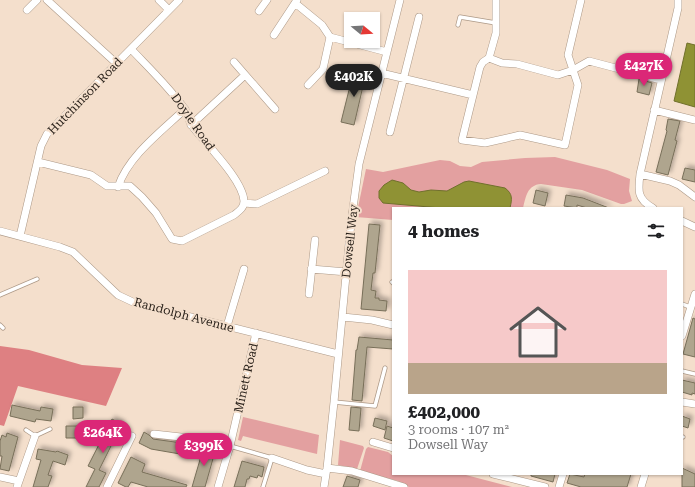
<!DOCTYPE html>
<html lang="en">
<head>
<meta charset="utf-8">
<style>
  :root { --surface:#fff; --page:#f6f6f6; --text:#202124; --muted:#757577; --line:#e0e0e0; --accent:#db2777 }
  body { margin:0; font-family:"Roboto Serif",serif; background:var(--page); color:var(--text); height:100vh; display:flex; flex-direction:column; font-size:15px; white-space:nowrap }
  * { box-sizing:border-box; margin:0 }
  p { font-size:13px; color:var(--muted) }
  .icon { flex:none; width:22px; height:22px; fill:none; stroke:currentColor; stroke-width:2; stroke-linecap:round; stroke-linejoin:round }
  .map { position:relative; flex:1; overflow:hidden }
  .sheet { position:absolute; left:392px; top:207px; width:291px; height:268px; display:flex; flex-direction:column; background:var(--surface); border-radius:0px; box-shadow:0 1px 3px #0004 }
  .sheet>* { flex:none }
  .needle { width:26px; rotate:108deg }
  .fabs { position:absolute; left:344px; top:12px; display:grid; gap:8px }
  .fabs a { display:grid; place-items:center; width:36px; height:36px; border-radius:0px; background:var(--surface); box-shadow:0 1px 3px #0004; font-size:20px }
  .price { position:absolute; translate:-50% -34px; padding:0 9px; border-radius:14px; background:var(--accent); color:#fff; font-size:13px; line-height:26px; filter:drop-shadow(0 1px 2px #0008) }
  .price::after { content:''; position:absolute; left:50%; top:24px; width:12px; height:9px; margin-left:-6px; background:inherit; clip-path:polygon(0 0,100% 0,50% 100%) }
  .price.active { background:#222; color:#fff }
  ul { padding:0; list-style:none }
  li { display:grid; align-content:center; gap:8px; height:212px; padding:0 16px }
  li+li { border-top:1px solid var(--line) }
  li span { display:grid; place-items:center; height:124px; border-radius:0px; color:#555 }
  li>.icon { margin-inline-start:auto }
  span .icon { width:72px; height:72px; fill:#fffc; stroke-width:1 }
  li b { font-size:17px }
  h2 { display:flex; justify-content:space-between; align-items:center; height:48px; padding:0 16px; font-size:17px }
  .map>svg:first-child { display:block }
  .green { fill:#e3a0a0 }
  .forest { fill:#de8082 }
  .water { fill:#8f9234; stroke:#70702c }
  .building { fill:#afa58e; stroke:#786f59; filter:url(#shadow) }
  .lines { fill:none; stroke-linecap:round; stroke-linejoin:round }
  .service-casing { stroke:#ad9987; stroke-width:5 }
  .minor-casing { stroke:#ad9987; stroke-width:8 }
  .service { stroke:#fff; stroke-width:3.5 }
  .minor { stroke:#fff; stroke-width:7 }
  .labels { text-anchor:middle; stroke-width:4; stroke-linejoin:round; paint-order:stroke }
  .street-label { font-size:12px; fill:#271f18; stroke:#f4dfcc }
</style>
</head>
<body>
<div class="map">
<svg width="695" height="487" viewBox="0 0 695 487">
  <defs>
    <filter id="shadow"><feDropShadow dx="3" dy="-3" stdDeviation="2" flood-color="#0004"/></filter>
  </defs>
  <rect width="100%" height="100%" fill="#f4dfcc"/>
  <path class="green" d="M555,157L607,170L630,179L629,191L632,201L624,204H621L582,190L541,184C527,185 526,197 523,208H393V220L356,217L366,169L383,172L440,160L450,161L460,166L471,167L482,162L525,158Z
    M243,417L319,435L317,454L243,436L241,441L238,440Z
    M340,440L363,446L364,448L357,469L338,465Z
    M368,447L388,452L393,456V474H462L512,487H409L398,481L360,471L366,449Z"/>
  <path class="forest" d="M0,346L29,350L82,365L122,368L106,406L18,386L4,426L0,425Z"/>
  <path class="water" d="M687,43L695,45V107L674,101Z
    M392,180L403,183L411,190L419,192L431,190L447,191L464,182L469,181L505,188C513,194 512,199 510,208H441L383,203L379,198V191L384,185Z"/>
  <path class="building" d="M354,70L366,73L354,125L341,122Z
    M639,79L652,83L649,95L637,92Z
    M668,119L680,121L675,140L677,141L668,175L656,172L667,131L666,130Z
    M685,168L695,170V182L682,179Z
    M536,190L548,193L545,206L533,203Z
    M566,195L583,198L609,208H587L577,205V208L564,206Z
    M369,224L380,225L375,273H373L371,290L376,291L375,298H379V300L387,301L386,311L361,309Z
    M693,318L695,319V357L683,354Z
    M359,337L393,340V349L367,347L362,401L352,400L356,350H357Z
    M682,380L695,383V394L692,393V395L682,392Z
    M12,405L40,411L41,407L53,409L51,421L36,419L35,422L10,416Z
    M73,407H83V418L73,419Z
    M351,407L361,408L359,431L349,430Z
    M682,416L690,419L688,428L682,426Z
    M375,418L387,421L385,430L373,426Z
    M112,419L122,424L99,470L106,473L99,487H86L95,469L88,466Z
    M66,426H77V438H66Z
    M387,426L393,428V441L384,438Z
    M144,432L149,435L153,439L182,443L180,454L151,449L139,443Z
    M7,433L18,437L9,471L0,469L2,456H0V441L2,435L6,437Z
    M204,446L216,448L205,487H192Z
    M38,449L56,452L57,451L68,455L65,465L53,461L48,475L52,476L48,487H33L41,460L36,459Z
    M131,457L145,464L142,472L187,485L186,487H148L131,482L128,487H126L118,483Z
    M242,461L264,467L262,477L258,475L257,478L250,476L249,479H247L245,487H234Z
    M682,468L695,474V487H682Z
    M531,474H555L553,482L531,476Z
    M570,474L584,477L585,474H631L627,487H581L567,483Z
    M347,476L360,480L358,487H343Z"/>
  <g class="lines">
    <defs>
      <path id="service" d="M458,25L460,17L496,23
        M392,282L393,283
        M0,295L37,279
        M682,304L690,307
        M0,325L3,328
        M682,371L695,374
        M334,402L375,406L385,368
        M26,430L35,436L50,429
        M682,437H683
        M230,446L272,458L263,487"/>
      <path id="minor" d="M47,0L116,63
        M159,0L169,10
        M581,0L568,55L578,85L565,145L520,135L485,143L462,140L480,67L483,62L489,58L502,63L517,64L558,75L573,70L589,61L661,80
        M295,3L322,25L330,37L387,52
        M27,10L37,0
        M259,11L267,0
        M274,35L297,0
        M489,58L496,33V0
        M234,62L275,109
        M381,73L473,95
        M308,85L323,69L330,37
        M654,110L695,120
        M191,125L245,75
        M390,132L419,17
        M38,162L91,175L107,186H130L142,197L156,213L172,239L182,241L234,215C239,211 244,208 244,201C243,180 206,144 193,127C188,121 188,113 184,108C168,86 149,68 131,49
        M640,174L670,181L679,185L695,197
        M118,187C128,156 162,131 185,109
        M244,203L257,204L325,171
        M653,208C637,199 638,191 640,174L678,8V0
        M682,221L695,227
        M0,231L60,247L73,252L118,295L135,303L338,354
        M20,236L41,146L47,134L179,0
        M311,269L347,272
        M309,294L315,240
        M343,317L372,320L393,325
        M227,326L244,269
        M682,336L695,294
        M682,402L695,404
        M154,434L190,438L230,446
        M373,442L393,448
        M272,458L307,470L326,474
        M327,468L352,471L404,487
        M493,474L545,487
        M0,477L19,481
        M17,487L35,436
        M107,487L132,436
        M218,487L230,446L256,333
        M324,487L327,468L334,402L351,223L359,164L400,0
        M559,487L563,474
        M641,487L645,474"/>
    </defs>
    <use href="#service" class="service-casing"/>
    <use href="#minor" class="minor-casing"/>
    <use href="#service" class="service"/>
    <use href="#minor" class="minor"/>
  </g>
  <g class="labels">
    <g class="street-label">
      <text transform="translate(85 96) rotate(-46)" y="4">Hutchinson Road</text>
      <text transform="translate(193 122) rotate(55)" y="4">Doyle Road</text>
      <text transform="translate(350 241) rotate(-84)" y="4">Dowsell Way</text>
      <text transform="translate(184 315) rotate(15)" y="4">Randolph Avenue</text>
      <text transform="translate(246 378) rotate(-77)" y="4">Minett Road</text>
    </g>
  </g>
</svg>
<div class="fabs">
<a><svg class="needle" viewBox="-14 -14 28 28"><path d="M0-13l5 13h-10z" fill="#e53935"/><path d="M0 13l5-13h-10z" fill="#757577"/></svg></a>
</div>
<b class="price" style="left:644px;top:87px">£427K</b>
<b class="price active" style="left:354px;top:98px">£402K</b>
<b class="price" style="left:103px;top:454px">£264K</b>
<b class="price" style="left:204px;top:467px">£399K</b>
<section class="sheet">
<h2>4 homes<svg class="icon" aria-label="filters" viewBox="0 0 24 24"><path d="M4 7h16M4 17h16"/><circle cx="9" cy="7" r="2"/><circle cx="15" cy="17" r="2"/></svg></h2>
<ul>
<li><span style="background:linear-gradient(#f6c9c9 75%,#b9a48a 0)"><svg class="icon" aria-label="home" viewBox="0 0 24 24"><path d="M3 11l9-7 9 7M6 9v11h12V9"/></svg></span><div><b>£402,000</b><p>3 rooms · 107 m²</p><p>Dowsell Way</p></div></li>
</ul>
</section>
</div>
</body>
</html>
